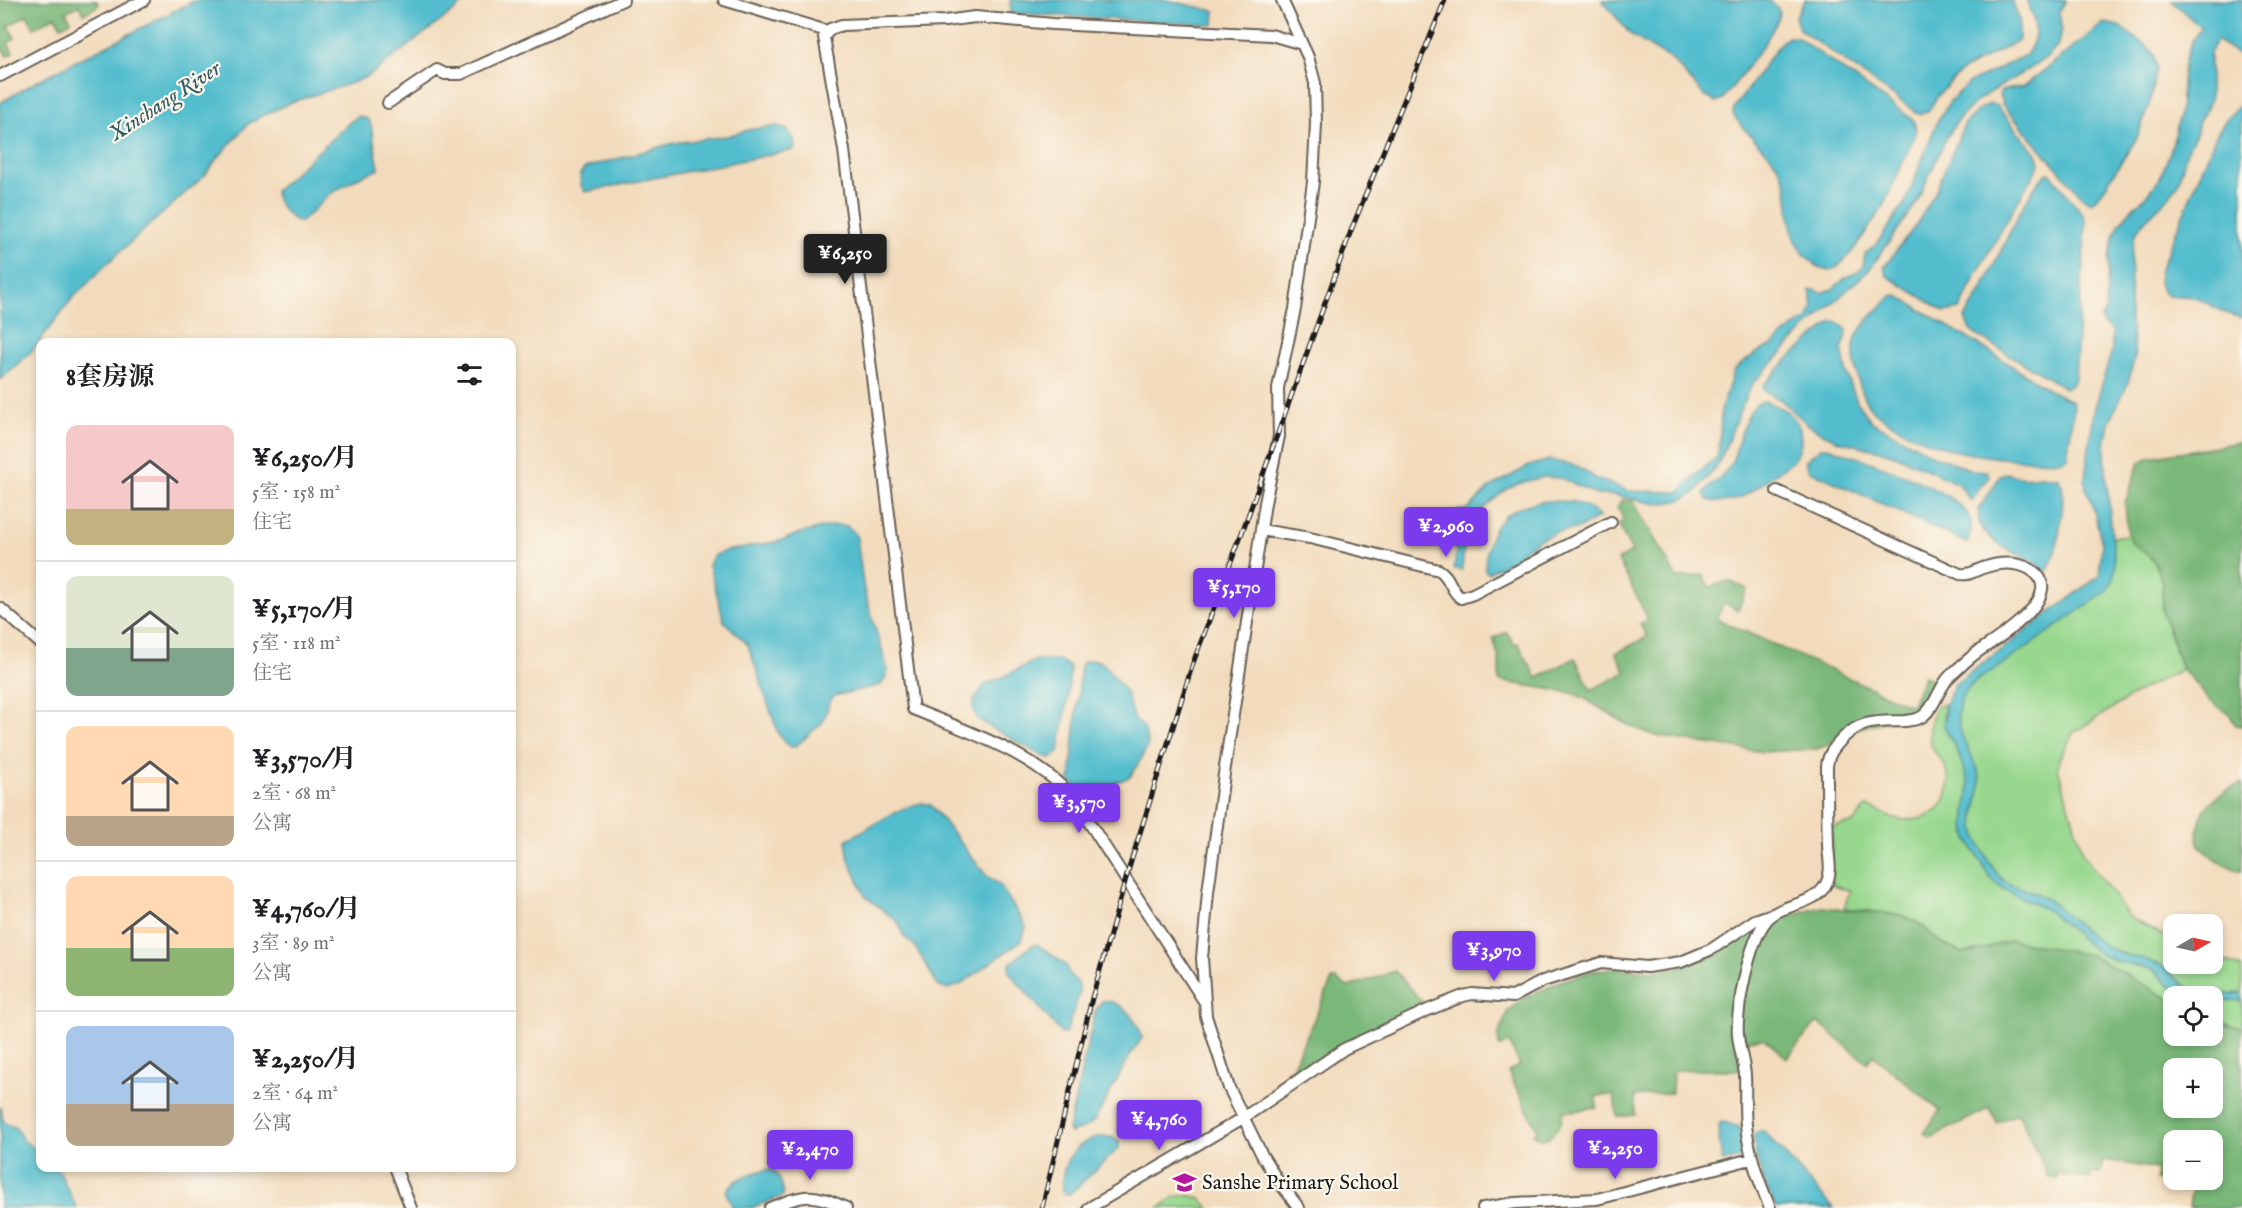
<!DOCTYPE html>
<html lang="zh">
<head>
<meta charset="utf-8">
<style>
  :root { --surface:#fff; --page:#f2f2f2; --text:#202124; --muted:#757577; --line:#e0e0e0; --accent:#7c3aed }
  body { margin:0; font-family:"IM FELL English","Noto Serif SC",serif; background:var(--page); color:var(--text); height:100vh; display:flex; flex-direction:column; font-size:22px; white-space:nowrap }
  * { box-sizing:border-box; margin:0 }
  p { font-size:20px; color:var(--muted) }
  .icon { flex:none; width:33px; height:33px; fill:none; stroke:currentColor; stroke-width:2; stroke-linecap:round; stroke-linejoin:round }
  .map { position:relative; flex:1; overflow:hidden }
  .panel { position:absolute; left:36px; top:338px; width:480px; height:834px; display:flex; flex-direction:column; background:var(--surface); border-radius:12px; box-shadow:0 3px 9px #0003 }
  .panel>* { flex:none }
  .needle { width:39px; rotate:81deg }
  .fabs { position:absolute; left:2163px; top:914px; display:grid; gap:12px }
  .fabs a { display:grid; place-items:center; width:60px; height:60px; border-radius:12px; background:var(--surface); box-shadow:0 3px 9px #0003; font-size:30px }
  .price { position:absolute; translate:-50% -51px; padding:0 14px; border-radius:6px; background:var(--accent); color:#fff; font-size:20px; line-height:39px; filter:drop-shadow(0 2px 3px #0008) }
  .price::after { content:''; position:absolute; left:50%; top:36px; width:18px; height:14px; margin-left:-9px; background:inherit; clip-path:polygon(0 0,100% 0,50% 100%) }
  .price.selected { background:#222; color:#fff }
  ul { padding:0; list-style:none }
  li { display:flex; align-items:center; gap:18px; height:150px; padding:0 30px }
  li+li { border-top:2px solid var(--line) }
  li span { display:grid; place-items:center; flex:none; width:168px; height:120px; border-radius:12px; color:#555 }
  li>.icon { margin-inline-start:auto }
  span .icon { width:72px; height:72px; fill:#fffc; stroke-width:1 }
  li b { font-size:26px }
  h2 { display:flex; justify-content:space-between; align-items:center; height:72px; padding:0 30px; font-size:26px }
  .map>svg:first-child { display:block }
  .green { fill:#98d88e; stroke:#5a7a55; stroke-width:1.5 }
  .forest { fill:#7ab879; stroke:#4b6a4a; stroke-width:1.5; fill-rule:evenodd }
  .water { fill:#52bdce; stroke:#376c75; stroke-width:1.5 }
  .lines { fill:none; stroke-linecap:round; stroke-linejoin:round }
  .minor-casing { stroke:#675f54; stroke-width:14 }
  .minor { stroke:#fff; stroke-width:10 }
  .rail-casing { stroke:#1c1c1c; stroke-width:5 }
  .rail { stroke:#fbf7ec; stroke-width:3; stroke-dasharray:9; stroke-linecap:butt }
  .labels { text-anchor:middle; stroke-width:4.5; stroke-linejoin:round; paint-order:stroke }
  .poi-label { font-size:21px; fill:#1c1c1c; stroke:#fbf7ec; text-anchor:start }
  .water-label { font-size:22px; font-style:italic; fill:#325c63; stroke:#fbf7ec }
</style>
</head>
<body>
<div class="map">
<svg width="2242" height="1208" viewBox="0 0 2242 1208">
  <rect width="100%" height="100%" fill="#fbf7ec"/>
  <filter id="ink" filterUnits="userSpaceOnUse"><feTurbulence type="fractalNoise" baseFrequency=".0167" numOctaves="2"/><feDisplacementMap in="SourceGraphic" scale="12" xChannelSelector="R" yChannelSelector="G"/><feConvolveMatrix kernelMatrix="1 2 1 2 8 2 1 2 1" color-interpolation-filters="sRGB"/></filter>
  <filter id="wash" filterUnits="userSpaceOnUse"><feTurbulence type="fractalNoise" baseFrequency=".008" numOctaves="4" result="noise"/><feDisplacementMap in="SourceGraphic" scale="24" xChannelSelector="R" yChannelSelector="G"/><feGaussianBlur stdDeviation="1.35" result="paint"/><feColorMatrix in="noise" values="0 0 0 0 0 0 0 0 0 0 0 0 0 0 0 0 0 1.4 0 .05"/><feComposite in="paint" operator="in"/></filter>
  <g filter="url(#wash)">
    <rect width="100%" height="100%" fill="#f2dbbc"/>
    <path class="green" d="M2128,535C2135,548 2149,552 2156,565C2165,580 2161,595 2163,611C2166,630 2176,650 2182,669L2143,689L2074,732L2059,759L2058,768L2083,854L2130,918L2173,940L2174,963H2212L2213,955L2242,968V993C2225,995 2209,995 2193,990C2180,985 2172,971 2160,965C2145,958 2127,957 2112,950C2083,935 2062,904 2031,891C2021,887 2010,887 2002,879C1994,871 1987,859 1982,849C1963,814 1987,800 1978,770C1975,761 1969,754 1966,745C1948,708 1961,686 1996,669L2114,579L2112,537Z
      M1945,704L1943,715L1947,733L1956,748L1969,783L1965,825L1969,842L1992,880L2006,890L2049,911L2100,954L2154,970L2170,986L2185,996H2174L2173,1001L2090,955L1982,950L1961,953L1943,944L1920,924L1901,915L1844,908L1850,891L1831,884L1832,827L1853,823L1866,807C1878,807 1888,820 1905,820C1925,820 1942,813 1947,793C1949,785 1949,777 1947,770C1943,759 1932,753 1930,742C1928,729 1931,718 1936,706Z
      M2233,1000L2242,1001V1029L2213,1018L2212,1004Z
      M1187,1195L1199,1198L1210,1208H1159L1174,1197Z"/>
    <path class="forest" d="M0,0H96L99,5L84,14L79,5L66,12L71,21L61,26L55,16L34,28L27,15L8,26L15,38L8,43L13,53L7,56L0,45Z
      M2242,442V726L2236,725L2229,714L2207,699L2200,688L2182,669L2163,613L2162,583L2157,566L2149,556L2132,543L2128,535L2125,503L2139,463L2149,457Z
      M1622,500L1633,501L1677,578L1703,575L1709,587L1729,581L1747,589L1738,610L1724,603L1717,619L1911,706L1924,676L1939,683L1925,708L1917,714L1842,732L1829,744L1817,749L1763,752L1655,736L1626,724L1584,698L1572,693L1499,681V659L1493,638L1507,632L1514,644L1518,643L1537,678L1575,658L1591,690L1626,672L1616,653L1647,637L1640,624L1648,619L1618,560L1632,552L1618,524L1624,520L1617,507Z
      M2242,783V871C2223,866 2212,858 2198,844C2197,806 2211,798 2242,783Z
      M1822,907L1901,915L1920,924L1943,944L1961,953H1972L2011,940L2090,955L2173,1001L2174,1035H2212L2213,1018L2242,1029V1208H2189L2192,1186L2156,1180L2157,1169L2103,1160L2100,1174L2092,1173L2091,1179L2058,1174L2057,1179L2049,1178L2018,1113L1997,1123L1990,1108L1930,1138L1924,1133L1940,1111L1873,1055L1867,1063L1817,1022L1787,1058L1763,1038L1735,1042L1740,1070H1673L1672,1093L1635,1096V1115L1617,1117L1614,1095L1596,1096L1597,1108L1562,1112V1122L1548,1139H1541L1533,1134L1538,1131L1508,1072L1520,1065L1509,1043L1499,1047L1498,1036L1508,1011L1522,999L1561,981L1592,971L1614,968L1654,971L1678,968L1708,956L1751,925ZM2174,1068H2212V1107H2174ZM2174,1140H2212V1179H2174Z
      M1395,971L1426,1006L1327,1053L1285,1083L1332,980L1336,979L1348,987Z"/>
    <path class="water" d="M196,0H468L370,75L355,82L292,102L262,116L248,124L215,161L205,175L109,262L71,300L31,352L0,380V103L39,80Z
      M1010,0H1167L1215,11L1214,25L1011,13Z
      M1602,0H1767C1773,3 1779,6 1779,13C1780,27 1734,85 1723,99L1715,102L1704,95L1672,60L1631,35Z
      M1805,0H2012L2019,20V40L1962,71L1940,93L1928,111L1919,114L1799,29L1795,17Z
      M2026,0H2066L2059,12L2062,30L2057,47L2048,57L1978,100L1957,121L1946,139L1916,204L1869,270L1808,326L1754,382L1746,396L1718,465L1694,494L1678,501L1657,504L1614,495H1597L1561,478L1544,477L1524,482L1508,488L1472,518L1464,549L1462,570L1454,569L1457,541L1461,526L1458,519L1448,515L1449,512L1468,509L1490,487L1529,466L1549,460L1577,466L1597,479L1629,491L1680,492L1697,473L1717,457L1720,439L1721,411L1734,370L1756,353L1771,346L1792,328L1807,320L1813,308L1810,290H1816L1821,293L1833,289L1846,277L1858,272L1863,267L1865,254L1877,244L1906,201L1937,122L1950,101L1969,83L2026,55C2040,37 2036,20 2026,0Z
      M2171,0H2242V56L2216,40L2210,54V99L2206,111L2199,120L2197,132L2187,151L2178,184L2170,196L2144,221L2135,234L2131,259L2130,320L2135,356L2128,383L2109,423L2105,445L2106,473L2115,565L2114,579L2106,592L1996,669C1961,686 1948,708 1966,745C1970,754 1975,761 1978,770C1987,800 1963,814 1982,849C1987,859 1994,871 2002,879C2010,887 2021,887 2031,891C2062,904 2083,935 2112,950C2127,957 2145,958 2160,965C2172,971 2180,985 2193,990C2209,995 2225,995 2242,993V1001L2233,1000L2213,1004L2212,996H2185L2170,986L2154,970L2116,961L2100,954L2049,911L2006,890L1992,880L1969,842L1965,825L1969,783L1956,748L1944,726L1945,704L1955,684L2099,576L2102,544L2092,502L2086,489L2085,478L2094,411L2112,350V331L2104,324L2101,318L2106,309C2108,282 2106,251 2118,227C2125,212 2142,202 2152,189C2165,174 2176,135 2179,116C2185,81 2177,57 2201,28Z
      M2104,23L2119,26L2148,47L2154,55L2157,69L2149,105L2137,138L2106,186L2092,203L2083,198L2003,105L1999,95L2001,91L2024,86Z
      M1789,37L1798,38L1912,119L1916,127L1915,136C1903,158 1896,182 1884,204C1874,220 1847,266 1829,271C1819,269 1813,263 1806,256C1780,229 1797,196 1778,166C1766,146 1744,135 1733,114L1734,108L1781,42Z
      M1990,104L1997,106L2038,156L2040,163L1976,275L1960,309L1945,312L1887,276L1884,267L1916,225L1934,195L1965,123L1978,110Z
      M2242,104V318L2226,313L2195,297L2166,295C2159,289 2158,282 2159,273L2217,133L2227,118Z
      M359,116L368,119L371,125L379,169L361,176L330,194L301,222C289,220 276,203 275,191L351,121Z
      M778,126C789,128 798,140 794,150L585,192L581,185L580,174L585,168L674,143L727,136L752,129Z
      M2048,173L2052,175L2084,216L2086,224L2075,378L2072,385L2065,388L1976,335L1970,330L1965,318C1972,306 1980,294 1986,282C1997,260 2030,183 2048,173Z
      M1896,295L1984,348L2051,391L2072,401L2074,408L2067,458L2060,461C1989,459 1934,456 1874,412C1864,402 1862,393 1858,379C1846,331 1860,330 1891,296Z
      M1833,321L1838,322L1847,330L1842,350L1847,375L1858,404L1872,422L1935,456L1972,470L1987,471L1989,478L1980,487L1973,500H1970L1960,485L1913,463L1893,454L1839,441L1825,435L1807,424L1781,400L1765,391L1763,386L1788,359Z
      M1765,401C1773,405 1784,408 1790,414C1803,426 1805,447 1793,460C1787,467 1778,471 1771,477C1751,492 1735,507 1708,500L1704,494L1705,491C1713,483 1725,475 1731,464C1739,448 1744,402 1765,401Z
      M1828,447C1860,459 1953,487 1969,516C1974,526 1970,534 1967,543L1810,471L1806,465V460L1821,448Z
      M2007,473L2022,478L2041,476L2058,478L2062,485C2065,503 2058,558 2046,572C2040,571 2039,564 2032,561C2012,552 1969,535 1980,507L2000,476Z
      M1547,501C1568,501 1585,500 1599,517L1578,529L1557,532L1538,540L1514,559L1488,573L1485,570C1486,527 1504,505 1547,501Z
      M835,525L847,526L855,533L857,539L864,590L887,667V675L881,685L834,696L829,703L823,722L796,746L791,747L784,742L778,733L748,645L724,621L709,565L713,557L721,552L780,541L801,533Z
      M1036,660H1059L1070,667L1068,696L1059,752L1051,758L1042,756L978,720L973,709L974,700L985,684L1003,677Z
      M1096,660L1104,664L1126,692L1133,717L1144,728L1148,744L1143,756L1130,777L1112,784L1077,788L1070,781L1081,665L1086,661Z
      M922,803L931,805L985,874L1000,885L1026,926L1022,940L960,985L948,989L939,987L914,945L904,937L898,922L865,896L849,860L846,840C871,828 894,808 922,803Z
      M1037,944L1066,965L1069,974L1078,983L1080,992L1066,1033L1062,1034L1009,972L1010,964L1031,946Z
      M1102,1001C1121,999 1139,1021 1142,1038L1131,1054L1095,1120L1085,1128L1070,1133L1068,1130L1095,1012Z
      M0,1106L4,1122L16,1128L23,1140L40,1153V1167H57L77,1208H0Z
      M1723,1122L1740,1127L1746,1156L1724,1162L1722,1161L1718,1128L1719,1123Z
      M1759,1131H1764L1833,1208H1776C1765,1186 1755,1161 1753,1136Z
      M1096,1137H1111L1119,1142V1148L1070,1194H1066L1062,1190C1061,1164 1071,1146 1096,1137Z
      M770,1169C779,1173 784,1187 783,1196L751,1208H733L726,1193C730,1179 757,1171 770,1169Z"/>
  </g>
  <g filter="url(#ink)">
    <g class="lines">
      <defs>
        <path id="minor" d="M724,0L827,31
          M1282,0L1308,57L1315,83L1316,124L1313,182L1295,309L1278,388L1279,436L1265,503L1224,774L1208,892L1202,958L1206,1016L1229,1088L1262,1155L1276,1178L1299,1208
          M0,76L144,0
          M388,103L437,70L445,74H461L623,0
          M1261,530L1310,538L1439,570C1451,577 1450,591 1461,598L1473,594L1611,522
          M0,608L40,643
          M1204,1001L1076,802C1040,755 966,731 913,709L844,150L824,37L830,29L842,25L945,21L975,17L1053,24L1271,35L1302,44
          M395,1167L411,1208
          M770,1208C805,1194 812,1192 846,1208
          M1089,1208L1243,1118L1344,1049L1428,1010L1463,996L1472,994L1513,997L1543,981L1601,963L1647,967L1681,962L1712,949L1755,920L1773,914
          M1483,1208L1515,1203L1597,1199L1751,1159
          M1770,1208C1759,1181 1749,1155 1746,1125C1744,1109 1746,1092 1745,1075C1744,1062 1739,1049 1738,1035C1736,1009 1749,942 1766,921C1781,902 1815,907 1826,884C1833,871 1828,857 1828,844C1827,818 1827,792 1827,766C1828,754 1834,748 1842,739C1861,719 1879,722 1905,721C1912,720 1918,720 1923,716C1936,706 1939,686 1951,675C1960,667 1969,658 1979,651C1997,639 2071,594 2030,569C2017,562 2000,562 1986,567C1977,569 1970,576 1960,574L1777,491"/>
      </defs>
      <use href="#minor" class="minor-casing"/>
      <use href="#minor" class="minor"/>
      <defs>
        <path id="rail" d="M1042,1208L1092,998L1129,868L1193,663L1240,538L1352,228L1445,0"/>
      </defs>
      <use href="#rail" class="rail-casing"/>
      <use href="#rail" class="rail"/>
    </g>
  </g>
  <defs>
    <symbol id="school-bare" viewBox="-9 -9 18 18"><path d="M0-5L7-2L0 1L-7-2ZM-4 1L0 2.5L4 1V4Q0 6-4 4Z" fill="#b5179e" stroke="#fbf7ec" stroke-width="2.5" paint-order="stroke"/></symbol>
  </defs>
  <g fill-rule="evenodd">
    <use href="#school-bare" x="1168" y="1166" width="33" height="33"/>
  </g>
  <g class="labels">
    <g class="poi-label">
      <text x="1202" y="1189">Sanshe Primary School</text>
    </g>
    <g class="water-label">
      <text transform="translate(164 100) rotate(-33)" y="8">Xinchang River</text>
    </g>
  </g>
</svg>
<div class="fabs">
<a><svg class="needle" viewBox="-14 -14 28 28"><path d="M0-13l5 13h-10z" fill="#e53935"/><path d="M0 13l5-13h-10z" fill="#757577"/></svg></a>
<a><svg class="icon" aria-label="locate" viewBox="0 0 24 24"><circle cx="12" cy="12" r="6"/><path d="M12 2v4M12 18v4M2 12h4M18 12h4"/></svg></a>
<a>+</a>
<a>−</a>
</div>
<b class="price selected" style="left:845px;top:285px">¥6,250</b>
<b class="price" style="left:1446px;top:558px">¥2,960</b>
<b class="price" style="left:1234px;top:619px">¥5,170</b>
<b class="price" style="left:1079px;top:834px">¥3,570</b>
<b class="price" style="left:1494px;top:982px">¥3,970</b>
<b class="price" style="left:1159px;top:1151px">¥4,760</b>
<b class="price" style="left:1615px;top:1180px">¥2,250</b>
<b class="price" style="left:810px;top:1181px">¥2,470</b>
<section class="panel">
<h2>8套房源<svg class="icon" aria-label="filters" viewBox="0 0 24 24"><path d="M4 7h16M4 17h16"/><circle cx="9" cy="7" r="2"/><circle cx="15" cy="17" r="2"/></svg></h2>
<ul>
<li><span style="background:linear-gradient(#f6c9c9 70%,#c2b280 0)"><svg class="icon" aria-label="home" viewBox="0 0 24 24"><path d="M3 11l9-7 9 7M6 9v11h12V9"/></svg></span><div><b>¥6,250/月</b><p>5室 · 158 m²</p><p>住宅</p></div></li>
<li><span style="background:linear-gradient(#dfe7d0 60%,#7fa58c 0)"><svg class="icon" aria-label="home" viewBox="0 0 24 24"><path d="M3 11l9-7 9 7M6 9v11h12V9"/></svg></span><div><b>¥5,170/月</b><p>5室 · 118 m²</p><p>住宅</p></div></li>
<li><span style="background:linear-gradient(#ffd9b3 75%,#b9a48a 0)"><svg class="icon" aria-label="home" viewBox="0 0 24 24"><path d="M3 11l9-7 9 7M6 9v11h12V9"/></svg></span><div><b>¥3,570/月</b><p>2室 · 68 m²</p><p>公寓</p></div></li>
<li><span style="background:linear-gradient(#ffd9b3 60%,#8fb573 0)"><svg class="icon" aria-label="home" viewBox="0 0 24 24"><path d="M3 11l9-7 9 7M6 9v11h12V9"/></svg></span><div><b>¥4,760/月</b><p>3室 · 89 m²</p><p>公寓</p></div></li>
<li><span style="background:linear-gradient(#a9c7e8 65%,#b9a48a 0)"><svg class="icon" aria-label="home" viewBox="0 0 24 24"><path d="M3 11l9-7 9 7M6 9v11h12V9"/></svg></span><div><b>¥2,250/月</b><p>2室 · 64 m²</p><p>公寓</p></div></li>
</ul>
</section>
</div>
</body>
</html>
